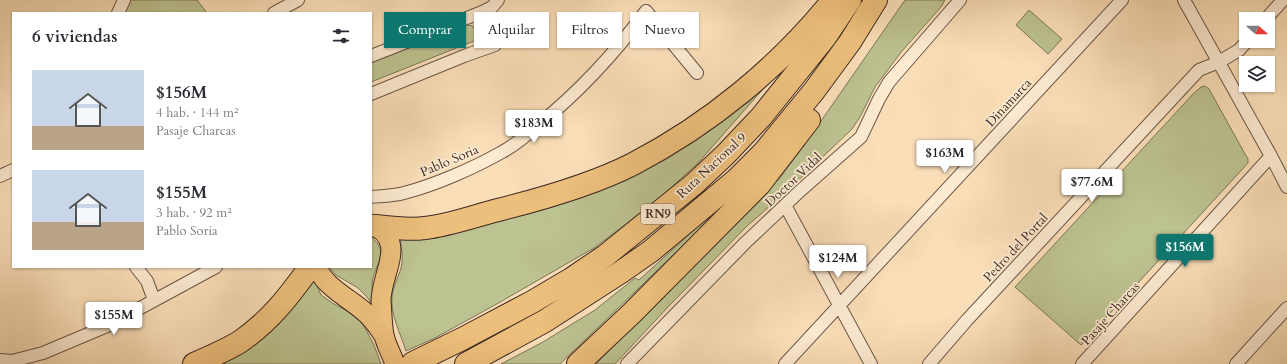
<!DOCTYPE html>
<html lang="es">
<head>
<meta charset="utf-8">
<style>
  :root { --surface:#fff; --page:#f7f7f7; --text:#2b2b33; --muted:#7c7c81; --accent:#0f766e }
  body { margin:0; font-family:Cardo,serif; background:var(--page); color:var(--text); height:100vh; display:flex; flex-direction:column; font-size:15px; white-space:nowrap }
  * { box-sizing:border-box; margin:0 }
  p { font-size:13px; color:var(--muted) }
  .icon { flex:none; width:22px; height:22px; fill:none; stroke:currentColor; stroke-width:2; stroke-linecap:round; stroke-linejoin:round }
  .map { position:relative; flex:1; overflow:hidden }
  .drawer { position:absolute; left:12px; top:12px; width:360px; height:256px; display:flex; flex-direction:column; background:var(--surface); border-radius:0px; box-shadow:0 1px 3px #0004 }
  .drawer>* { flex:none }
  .guide { position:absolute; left:384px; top:12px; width:380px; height:36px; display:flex; gap:8px }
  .needle { width:26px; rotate:110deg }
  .controls { position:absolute; left:1239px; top:12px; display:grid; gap:8px }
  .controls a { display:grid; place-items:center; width:36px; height:36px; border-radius:0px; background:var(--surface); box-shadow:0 1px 3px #0004; font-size:20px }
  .price { position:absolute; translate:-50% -34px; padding:0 9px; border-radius:4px; background:#fff; color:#222; font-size:13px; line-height:26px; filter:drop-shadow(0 1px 2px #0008) }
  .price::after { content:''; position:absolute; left:50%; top:24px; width:12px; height:9px; margin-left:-6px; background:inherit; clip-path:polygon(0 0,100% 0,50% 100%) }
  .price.on { background:var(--accent); color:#fff }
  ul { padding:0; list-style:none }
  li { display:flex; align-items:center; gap:12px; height:100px; padding:0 20px }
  li span { display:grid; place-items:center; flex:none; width:112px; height:80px; border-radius:0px; color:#555 }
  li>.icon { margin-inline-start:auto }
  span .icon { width:48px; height:48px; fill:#fffc; stroke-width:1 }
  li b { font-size:17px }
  h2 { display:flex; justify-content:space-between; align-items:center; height:48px; padding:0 20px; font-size:17px }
  .tag { padding:0 14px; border-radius:0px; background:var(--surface); box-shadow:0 1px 3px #0004; font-size:14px; line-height:36px }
  .tag.on { background:var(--accent); color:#fff }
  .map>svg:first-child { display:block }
  .green { fill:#bcc290; stroke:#7c7658 }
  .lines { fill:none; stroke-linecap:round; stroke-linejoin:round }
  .street-casing { stroke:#6c5646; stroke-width:14 }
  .primary-casing { stroke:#3d2920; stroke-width:21 }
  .highway-casing { stroke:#3d2920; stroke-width:24 }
  .street { stroke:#fcead1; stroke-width:12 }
  .primary { stroke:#edbf7c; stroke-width:19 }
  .highway { stroke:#edbf7c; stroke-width:22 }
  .labels { text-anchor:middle; stroke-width:3.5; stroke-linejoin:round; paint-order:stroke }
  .shield { fill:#fcead1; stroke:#766355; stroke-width:1 }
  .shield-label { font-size:12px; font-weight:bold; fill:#3d2920 }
  .street-label { font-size:13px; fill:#3d2920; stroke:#fcead1 }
</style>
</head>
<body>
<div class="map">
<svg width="1287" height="364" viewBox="0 0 1287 364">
  <rect width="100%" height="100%" fill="#fadeb8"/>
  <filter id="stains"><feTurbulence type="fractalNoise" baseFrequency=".005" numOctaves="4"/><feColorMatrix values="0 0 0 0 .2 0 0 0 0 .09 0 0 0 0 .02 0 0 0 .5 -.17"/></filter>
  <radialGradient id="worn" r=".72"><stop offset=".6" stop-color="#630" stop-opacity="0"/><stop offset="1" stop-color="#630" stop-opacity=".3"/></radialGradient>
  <path class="green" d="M130,0H197L207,13H125Z
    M905,0H945L941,7L902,51L875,87L860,117L852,129L787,191L747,226L667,308L615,364H596L779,179L803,147Z
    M1029,10L1062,39L1048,54L1016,25Z
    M468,25L473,26C475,31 479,37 474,41L371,82V63Z
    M779,71L697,164L654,203L594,248L495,305L435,338L406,351C401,335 390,314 392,297C393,287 398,278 401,268C404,257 401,245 399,234L566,197Z
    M1205,86L1209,89L1245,154L1248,159V163L1081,345L1015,287L1193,94L1201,87Z
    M731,192L725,205L560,364H501L543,342L595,310L635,278L639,280L694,230Z
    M371,237C392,253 372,267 372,285C372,294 374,302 376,310L367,297L358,288L336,275L329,267H371Z
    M314,279L321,295L334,304L359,317L374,345L381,364H214L259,335L295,306Z"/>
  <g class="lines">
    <defs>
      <path id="street" d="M1184,0L1271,156L1287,187
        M118,13L124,0
        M274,13L298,0
        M1266,19L1283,0
        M371,56L482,12L492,7L498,0
        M371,94L464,56L495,45L482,12
        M0,176L13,170
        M371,197C382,196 393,196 404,193C435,185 474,168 502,152C515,145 527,135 538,125C579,92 615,53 646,11L697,73
        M785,205L871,364
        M136,267L147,281L154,300
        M0,360L12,361L43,353L107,326L216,267
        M627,364L745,243L800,191L861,137L879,99L889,82L960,0
        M785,364L1122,0
        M929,364L967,320L1199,70L1219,62L1239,50L1247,41
        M1082,364L1271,156
        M1236,364L1287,308"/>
      <path id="primary" d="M371,224C409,241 381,272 381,301C382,312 382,324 384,335C386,345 392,355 395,364
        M317,267C324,287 351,299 367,314C373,320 379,328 384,336"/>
      <path id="highway" d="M376,226C393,228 409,230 425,228C450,225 474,216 498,210C542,199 592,185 633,164C710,124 779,67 833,0
        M413,363L462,339L532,302L571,279L605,256L694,184L726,154L761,117L826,36L850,0
        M194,364C208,358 229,349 241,341C271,320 289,296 310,267
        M466,364L545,321L621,272L651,251L736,180L764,152L814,91L850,42L876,0
        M578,364L632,313L759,185L809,120"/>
    </defs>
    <use href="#street" class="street-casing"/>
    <use href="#primary" class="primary-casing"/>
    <use href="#highway" class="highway-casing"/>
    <use href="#street" class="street"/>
    <use href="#primary" class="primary"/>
    <use href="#highway" class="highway"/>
  </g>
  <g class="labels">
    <rect class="shield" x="641" y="204" width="34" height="20" rx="3"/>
    <g class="shield-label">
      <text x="658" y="218">RN9</text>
    </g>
    <g class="street-label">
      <text transform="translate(1008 102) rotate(-47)" y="5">Dinamarca</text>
      <text transform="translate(449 160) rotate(-23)" y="5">Pablo Soria</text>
      <text transform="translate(711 165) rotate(-43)" y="5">Ruta Nacional 9</text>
      <text transform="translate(793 179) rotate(-43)" y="5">Doctor Vidal</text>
      <text transform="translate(1015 247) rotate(-47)" y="5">Pedro del Portal</text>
      <text transform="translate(1110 313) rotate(-48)" y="5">Pasaje Charcas</text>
    </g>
  </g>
  <rect width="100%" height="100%" filter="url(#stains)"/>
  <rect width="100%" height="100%" fill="url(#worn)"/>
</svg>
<div class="controls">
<a><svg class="needle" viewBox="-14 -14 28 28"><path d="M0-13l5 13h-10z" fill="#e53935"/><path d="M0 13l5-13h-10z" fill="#7c7c81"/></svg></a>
<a><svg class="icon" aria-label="layers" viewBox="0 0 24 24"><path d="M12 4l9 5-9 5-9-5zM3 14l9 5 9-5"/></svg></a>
</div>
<b class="price" style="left:534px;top:144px">$183M</b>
<b class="price" style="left:945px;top:174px">$163M</b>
<b class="price" style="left:1092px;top:203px">$77.6M</b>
<b class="price on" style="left:1185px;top:268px">$156M</b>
<b class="price" style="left:838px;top:279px">$124M</b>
<b class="price" style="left:114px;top:336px">$155M</b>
<div class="guide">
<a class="tag on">Comprar</a>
<a class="tag">Alquilar</a>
<a class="tag">Filtros</a>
<a class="tag">Nuevo</a>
</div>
<section class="drawer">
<h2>6 viviendas<svg class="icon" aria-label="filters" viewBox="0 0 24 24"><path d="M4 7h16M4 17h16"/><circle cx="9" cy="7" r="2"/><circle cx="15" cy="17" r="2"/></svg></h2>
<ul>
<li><span style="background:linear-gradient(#c9d6e8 70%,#b9a48a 0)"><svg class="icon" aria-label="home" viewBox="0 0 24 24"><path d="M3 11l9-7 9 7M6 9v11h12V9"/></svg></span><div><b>$156M</b><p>4 hab. · 144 m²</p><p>Pasaje Charcas</p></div></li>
<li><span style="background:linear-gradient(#c9d6e8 65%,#b9a48a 0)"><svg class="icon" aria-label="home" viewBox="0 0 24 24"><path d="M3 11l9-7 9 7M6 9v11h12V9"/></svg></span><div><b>$155M</b><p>3 hab. · 92 m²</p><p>Pablo Soria</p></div></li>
</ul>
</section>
</div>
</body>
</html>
